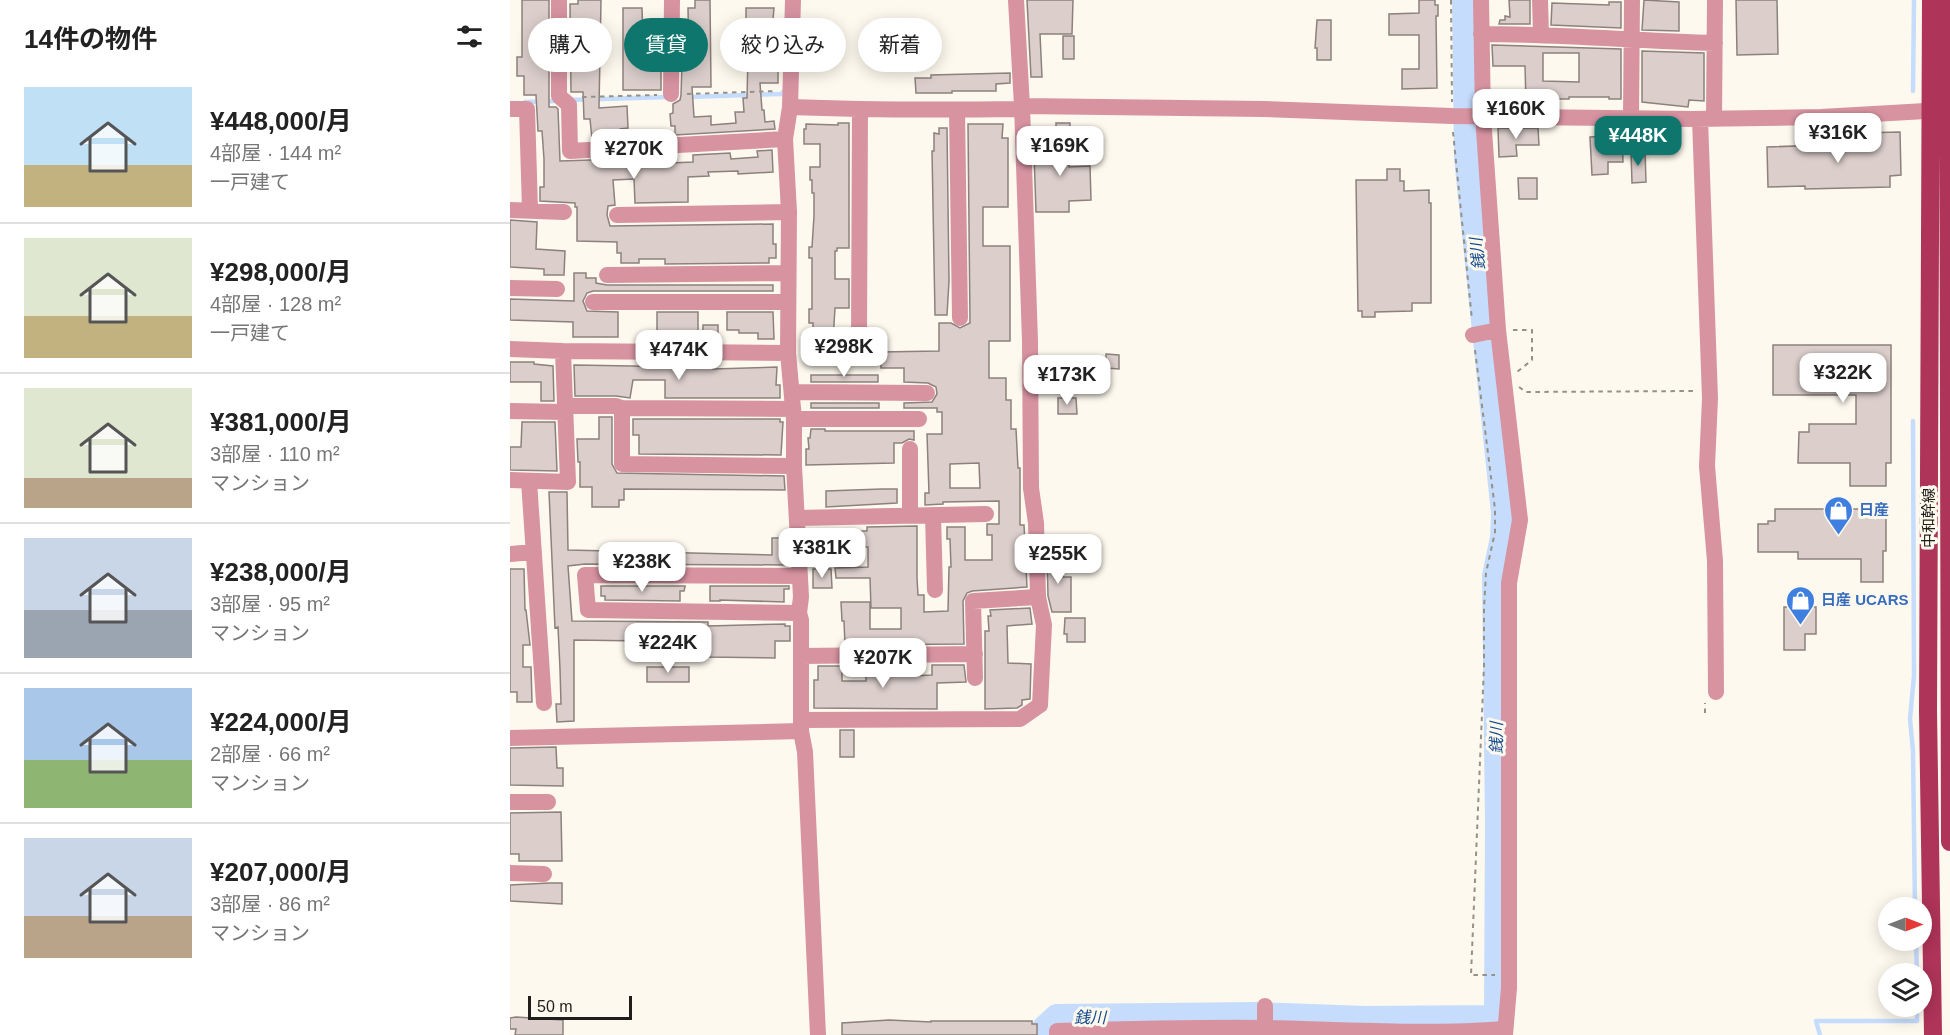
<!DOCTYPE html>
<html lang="ja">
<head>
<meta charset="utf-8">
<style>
  :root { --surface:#fff; --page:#f2f2f2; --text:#222; --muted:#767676; --line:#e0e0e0; --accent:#0f766e }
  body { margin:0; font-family:Arial,"Noto Sans JP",sans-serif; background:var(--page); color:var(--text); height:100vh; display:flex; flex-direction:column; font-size:22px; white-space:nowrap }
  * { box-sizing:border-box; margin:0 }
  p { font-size:20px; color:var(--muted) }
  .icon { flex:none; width:33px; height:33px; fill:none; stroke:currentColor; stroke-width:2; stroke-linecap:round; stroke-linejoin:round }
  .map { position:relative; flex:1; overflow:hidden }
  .panel { display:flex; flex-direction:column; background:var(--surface); width:510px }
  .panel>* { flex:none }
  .hud { position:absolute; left:18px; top:18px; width:570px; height:54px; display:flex; gap:12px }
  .needle { width:39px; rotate:90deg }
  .tools { position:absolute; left:1368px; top:897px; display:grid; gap:12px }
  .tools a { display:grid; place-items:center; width:54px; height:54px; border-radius:50%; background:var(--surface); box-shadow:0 3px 15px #0003; font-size:30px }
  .scale { position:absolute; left:18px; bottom:15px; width:104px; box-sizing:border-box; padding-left:6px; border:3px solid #201e1a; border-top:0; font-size:16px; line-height:21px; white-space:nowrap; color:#201e1a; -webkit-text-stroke:4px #fef9ee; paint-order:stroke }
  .price { position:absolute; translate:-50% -51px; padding:0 14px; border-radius:12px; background:#fff; color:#222; font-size:20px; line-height:39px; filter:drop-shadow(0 2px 3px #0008) }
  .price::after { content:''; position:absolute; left:50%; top:36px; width:18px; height:14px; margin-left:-9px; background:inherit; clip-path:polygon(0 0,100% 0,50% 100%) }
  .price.current { background:var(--accent); color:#fff }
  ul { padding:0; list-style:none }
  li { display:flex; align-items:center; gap:18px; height:150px; padding:0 24px }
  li+li { border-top:2px solid var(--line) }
  li span { display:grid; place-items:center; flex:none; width:168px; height:120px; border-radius:0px; color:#555 }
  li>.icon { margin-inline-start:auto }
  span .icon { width:72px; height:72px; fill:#fffc; stroke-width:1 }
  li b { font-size:26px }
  h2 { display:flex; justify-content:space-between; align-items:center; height:72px; padding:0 24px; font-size:26px }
  .pill { padding:0 21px; border-radius:27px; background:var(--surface); box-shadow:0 3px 15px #0003; font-size:21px; line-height:54px }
  .pill.current { background:var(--accent); color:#fff }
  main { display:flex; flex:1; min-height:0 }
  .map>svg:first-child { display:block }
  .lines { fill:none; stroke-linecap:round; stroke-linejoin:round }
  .stream { stroke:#c5dcfc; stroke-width:4.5 }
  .river { stroke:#c5dcfc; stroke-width:26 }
  .building { fill:#dbcecb; stroke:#8d817e; stroke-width:1.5; fill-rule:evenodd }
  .path { stroke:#949189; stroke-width:2; stroke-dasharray:4.5 4.5; stroke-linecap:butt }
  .minor { stroke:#d893a1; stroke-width:16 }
  .major { stroke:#ae3459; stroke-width:18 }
  .labels { text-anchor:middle; stroke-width:6; stroke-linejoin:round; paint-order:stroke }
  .shop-label { font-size:15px; font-weight:bold; fill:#366cbe; stroke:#fef9ee; text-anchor:start }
  .street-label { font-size:15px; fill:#201e1a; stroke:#fef9ee }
  .water-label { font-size:16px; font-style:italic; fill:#11498d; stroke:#fef9ee }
</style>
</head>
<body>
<main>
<section class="panel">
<h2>14件の物件<svg class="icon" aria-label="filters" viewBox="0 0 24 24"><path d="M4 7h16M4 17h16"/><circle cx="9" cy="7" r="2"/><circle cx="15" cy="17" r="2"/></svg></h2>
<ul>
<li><span style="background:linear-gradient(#bfe0f5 65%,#c2b280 0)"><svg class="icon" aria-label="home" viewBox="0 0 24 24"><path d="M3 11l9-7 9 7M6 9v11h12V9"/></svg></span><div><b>¥448,000/月</b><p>4部屋 · 144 m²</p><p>一戸建て</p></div></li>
<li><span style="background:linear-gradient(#dfe7d0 65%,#c2b280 0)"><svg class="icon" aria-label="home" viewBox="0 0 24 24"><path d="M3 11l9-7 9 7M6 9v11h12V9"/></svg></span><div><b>¥298,000/月</b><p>4部屋 · 128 m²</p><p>一戸建て</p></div></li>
<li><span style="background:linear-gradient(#dfe7d0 75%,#b9a48a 0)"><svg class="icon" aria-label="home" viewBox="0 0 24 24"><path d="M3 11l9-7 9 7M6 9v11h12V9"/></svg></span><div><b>¥381,000/月</b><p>3部屋 · 110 m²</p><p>マンション</p></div></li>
<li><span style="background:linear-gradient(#c9d6e8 60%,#9aa5b1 0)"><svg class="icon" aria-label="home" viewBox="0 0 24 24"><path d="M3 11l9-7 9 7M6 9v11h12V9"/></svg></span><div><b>¥238,000/月</b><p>3部屋 · 95 m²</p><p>マンション</p></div></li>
<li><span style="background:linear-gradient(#a9c7e8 60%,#8fb573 0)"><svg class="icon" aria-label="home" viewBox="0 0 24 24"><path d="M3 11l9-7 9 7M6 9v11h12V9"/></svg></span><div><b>¥224,000/月</b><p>2部屋 · 66 m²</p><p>マンション</p></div></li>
<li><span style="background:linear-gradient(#c9d6e8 65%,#b9a48a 0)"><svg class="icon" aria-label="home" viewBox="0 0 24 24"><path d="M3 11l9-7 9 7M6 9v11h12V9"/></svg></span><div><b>¥207,000/月</b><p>3部屋 · 86 m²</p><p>マンション</p></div></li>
</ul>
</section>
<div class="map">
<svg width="1440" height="1035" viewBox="0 0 1440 1035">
  <rect width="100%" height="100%" fill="#fef9ee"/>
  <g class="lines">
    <path class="stream" d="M1403,91L1404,0
      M177,97L271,94L275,90
      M60,100L159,97
      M15,102L48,101
      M1403,421L1404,676L1400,719L1403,751L1405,908
      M1406,940L1407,974
      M1310,1035L1306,1021H1407V1006"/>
    <path class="river" d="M535,1035V1028L547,1017L747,1015L855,1019L979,1018L987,1013L988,824L985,576L993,538L994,513L957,158L955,0"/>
  </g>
  <path class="building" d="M12,0H39V107H46L48,109L50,161L112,159V161L159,156L160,163L183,162V155L220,153L221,159L248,157L247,151L262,150L263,172L228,174V171L198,172L199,176L178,177V202L125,203L124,179L103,180L105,205L98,206L97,215L100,226L263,224V244H266V258H259V263L155,264V259H129V263H111V253H107V242L67,241V207H65V203L30,201V187H34V159L32,131H28L26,95H14V76H7V57H12Z
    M68,0H91L89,108L117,106L118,128L110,129L111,138L82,139L80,119H74L73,92H61L60,4H68Z
    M185,0H200L201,87H182L184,117L201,116V125L226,123L225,112H234L233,98H237L238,55H247V19H236V8H264L263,19H260L259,59L268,58V83H250L252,110H254L255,122L264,121L265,129L165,135V126H161L160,114L163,113V104L170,100L171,95L172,64H179L178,8H185Z
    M517,0H563L562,34H530L532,77H521Z
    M909,0H925V5H928V16H926L927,88L892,89V69H909V35H879V14L909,13Z
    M999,0H1020V24H989L990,20H995V16L1000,17Z
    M1134,0L1169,2V31L1132,30Z
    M1226,0H1267L1268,54L1227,55Z
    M1099,2H1111V28L1041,25L1042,3L1099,5Z
    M113,8H132L133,36H151V90H113Z
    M807,20H821V60H807V48H805Z
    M553,36H564V59H553Z
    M982,45L1111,49V99H1099V97H1059V99H1041L1042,101L1016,102L1015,66H983ZM1033,53H1069V82L1033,81Z
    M1132,51L1194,53V101L1179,100L1178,107L1132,102Z
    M500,73V83L486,84V91H442V93H406L405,78H421V75Z
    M328,123H339V248H327V251H325V279H339V308H325L323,341H303V323H299V309H302V258H299V247H302L304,216V193H302V180H300V167H310V144H294V129H296V124L328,125Z
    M546,123H560L559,167L580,166L581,200L559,201V212H526L524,153H546Z
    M458,124H493L492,138H498V207H473V246H500V341H479V378H496V400H501V429H506L508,468H510V525H514L517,587L462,591L457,593L453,601L454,644L335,645L334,621H332L331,602H360V629H391V608H361L360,578H326L325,568L358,567V547H354V542H299V531H357V527L407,526V578L408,595H414V612L438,611L439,567H441L440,539H437V527H455V560H482V535H477V524H489V501L433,502V504L415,505V493H419L417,434H432V412H427V408H394V403L422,402L427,394L426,387L418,383L394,382V368H371L370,352L429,351V323H441L450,328L460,323ZM469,463L470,488H440V464Z
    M429,128H437L439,281L437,315H425L422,151H424V133L429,134Z
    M988,128H1028L1029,145H1006L1007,156L989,157Z
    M1101,128L1112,129L1113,162H1098V174L1082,175L1080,137L1101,136Z
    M1390,132L1391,175L1380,176V187L1295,189V186L1258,187L1257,147L1345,144V133Z
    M1121,151H1135L1136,182L1122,183Z
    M877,169H890V181H894V191L919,190V203H921V303H902V311L865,312V317H852V311H848L846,180H877Z
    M1008,178H1027V199H1009Z
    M0,220L27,222L26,249L55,251L54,275H34V269L0,267Z
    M64,273H76V278H86V283L97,285H263V291H83L77,293L73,301L77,311L108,312V337H63V322L0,320V299L64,301Z
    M147,312H188V332L147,333Z
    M217,312H263L264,339H248V333H229V330H217Z
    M193,325H208V339H193Z
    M1263,345H1381V463H1376V486H1340V463H1288L1289,432H1299V424H1346V395H1263Z
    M596,354L609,355V369L596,368Z
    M0,362H24V364L43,366L44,401H31V382H0Z
    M64,365L180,367V365H203V369L267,367L266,385H270V398H155V380H123L120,398L106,396H65Z
    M301,375H368V382H301Z
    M548,398H566L567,414H548Z
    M301,403H369V408H301Z
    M89,417H102V464L107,473L274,476L275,490L114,489V500H109V507H82V487H70V462H68L67,439H89Z
    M123,419H270V422H273L271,455L129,454V435H123Z
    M12,422H45L47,471L0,470V447H11Z
    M301,429H315V431H404V440L399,439L392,443H384V463L296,465V449H299L298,438H300Z
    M372,489H387V503L316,507V491Z
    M39,492H57L58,550L262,555V538H277L279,565L75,564L58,566L62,621L198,622V626L275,624V626H280V641H265V658L194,657L195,638H146V640L133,641L64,640V721L47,722L46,704H51L50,669L48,627L45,628Z
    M1265,509H1376V551H1373V582H1351V559H1288V552H1248V524H1258V521H1265Z
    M537,554H553V577H561V612H542L538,596Z
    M0,569H14L15,610H16L20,645H13V667H21L22,702H7V692H0Z
    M303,569H321L322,588H303Z
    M91,586H175V587L174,591H170V601L95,600V596H91Z
    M200,586H279V589H274V602L210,600V601H200Z
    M1274,607H1306V634H1295V650H1274Z
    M520,608L522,624L497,626L498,663L521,664L520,699L512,700V705L507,708L475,709V631H479L478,616H481L480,610Z
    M555,618H575V642H557V634H554Z
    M422,665H454L456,682L427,683V709L304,708V680H308V666H332V681H356V672H399V676L422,675Z
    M137,667H179V682H137Z
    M330,730H344V757H330Z
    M46,747L47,768H53V786L0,785V748Z
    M51,812L52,861H9V854H0V813Z
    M39,883H52V904L0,901V885Z
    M6,1017L53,1020V1035H5L6,1029H0V1018Z
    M379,1020L421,1022V1021H522V1024H527V1035H332V1023Z"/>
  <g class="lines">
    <path class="path" d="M941,0L942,102
      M177,94L267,91
      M72,97L147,95
      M943,132L962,320
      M1003,330H1022V360L1007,372
      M965,350L985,509V532L976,573L974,608V666L961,975H985
      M1009,387L1016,392L1185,391
      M1195,713V703"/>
    <path class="minor" d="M49,0V96L59,105L60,151L275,139
      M283,0L280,107L275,139L279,212L278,353L284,419V466L291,597L289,613L291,620V731L295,752L308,1035
      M971,0L973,116L988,330L1010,520L999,583V988L995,1035
      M1030,0L1031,34
      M971,34C1049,34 1127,41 1205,43
      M161,94L162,0
      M280,107C356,110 431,110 507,109L512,106L754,109L942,116L1183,119L1311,117L1433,110
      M0,109H17L20,210
      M447,110L450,318
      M1121,117L1122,0
      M1204,118L1205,0
      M1190,119L1200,398L1197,466L1205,561L1206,692
      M0,210L54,212
      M107,215L279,212
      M97,275L278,273
      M0,288L47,289
      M83,302H278
      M963,335L988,330
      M349,341L350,109
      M0,349L53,351L278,353
      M282,392L417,393
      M55,406H106L112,408V464L284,466
      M112,408L283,409
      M0,411L55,412
      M284,419H409
      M0,480L58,482L53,351
      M19,481L34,703
      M400,515V449
      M423,515L425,590
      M287,518L476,514
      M0,554L24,552
      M289,613L78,610L75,575L290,576
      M291,656L465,654
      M465,678L463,601L528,597
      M291,720L510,719L530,705L534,625L528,597L526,523L521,488L520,341L512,106L506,0
      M0,738L291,731
      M0,802H38
      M0,873L34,874
      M755,1028V1006
      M547,1035V1031C617,1029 687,1027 757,1028C837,1030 916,1035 995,1029"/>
    <path class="major" d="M1421,0L1418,711L1423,1035
      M1438,0L1440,842"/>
  </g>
  <defs>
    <symbol id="shop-pin" viewBox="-11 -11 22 30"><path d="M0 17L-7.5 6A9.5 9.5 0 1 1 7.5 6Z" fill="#3f7fe0" stroke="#fef9ee"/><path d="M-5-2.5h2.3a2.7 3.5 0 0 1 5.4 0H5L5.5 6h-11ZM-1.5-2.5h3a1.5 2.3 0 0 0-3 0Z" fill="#fff"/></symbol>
  </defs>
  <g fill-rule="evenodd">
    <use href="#shop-pin" x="1312" y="494" width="33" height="45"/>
    <use href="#shop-pin" x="1274" y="584" width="33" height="45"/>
  </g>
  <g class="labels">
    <g class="shop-label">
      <text x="1349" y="515">日産</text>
      <text x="1311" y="605">日産 UCARS</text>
    </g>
    <g class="street-label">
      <text transform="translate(1419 518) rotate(-90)" y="5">中和幹線</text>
    </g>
    <g class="water-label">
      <text transform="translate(967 254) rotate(-96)" y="6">銭川</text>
      <text transform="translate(986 738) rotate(-90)" y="6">銭川</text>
      <text x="580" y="1023">銭川</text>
    </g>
  </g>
</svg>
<div class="tools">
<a><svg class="needle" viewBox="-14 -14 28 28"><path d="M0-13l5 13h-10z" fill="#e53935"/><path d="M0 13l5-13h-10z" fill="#767676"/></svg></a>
<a><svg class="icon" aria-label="layers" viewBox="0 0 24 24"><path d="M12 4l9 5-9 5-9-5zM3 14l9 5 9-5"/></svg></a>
</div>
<div class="scale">50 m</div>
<b class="price" style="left:1006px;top:140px">¥160K</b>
<b class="price" style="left:1328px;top:164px">¥316K</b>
<b class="price current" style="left:1128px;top:167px">¥448K</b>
<b class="price" style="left:550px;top:177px">¥169K</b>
<b class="price" style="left:124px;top:180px">¥270K</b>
<b class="price" style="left:334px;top:378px">¥298K</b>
<b class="price" style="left:169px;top:381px">¥474K</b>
<b class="price" style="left:1333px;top:404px">¥322K</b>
<b class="price" style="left:557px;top:406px">¥173K</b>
<b class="price" style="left:312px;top:579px">¥381K</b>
<b class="price" style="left:548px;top:585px">¥255K</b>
<b class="price" style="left:132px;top:593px">¥238K</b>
<b class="price" style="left:158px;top:674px">¥224K</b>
<b class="price" style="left:373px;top:689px">¥207K</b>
<div class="hud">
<a class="pill">購入</a>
<a class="pill current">賃貸</a>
<a class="pill">絞り込み</a>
<a class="pill">新着</a>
</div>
</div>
</main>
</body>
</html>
